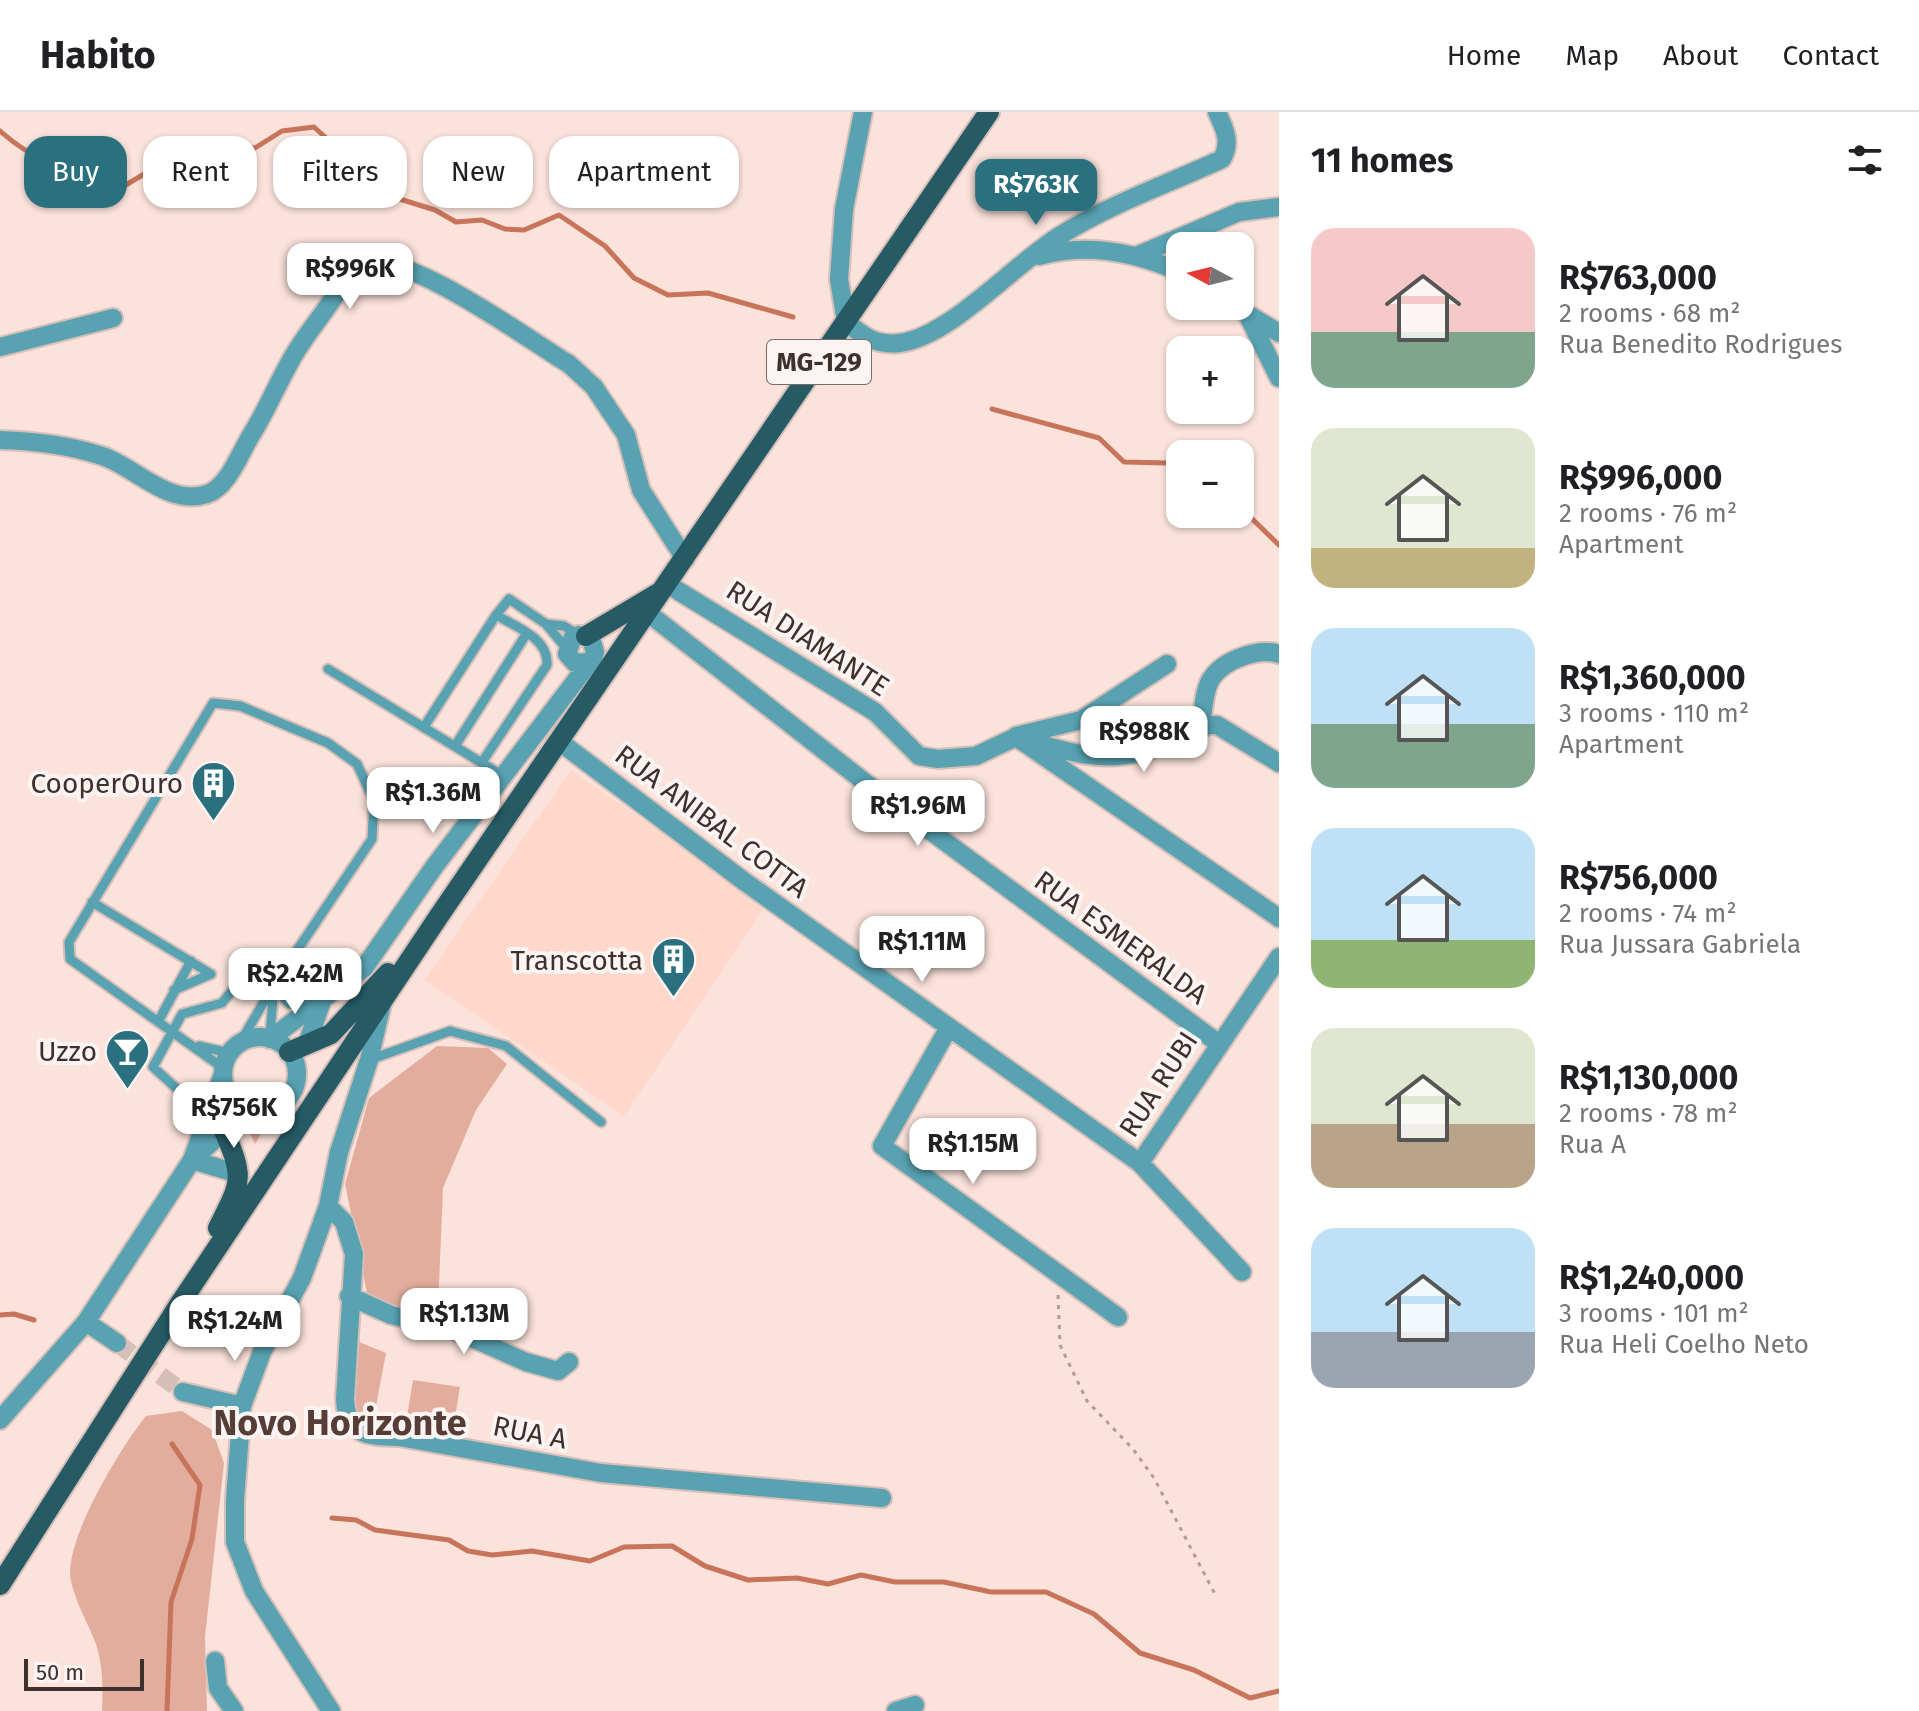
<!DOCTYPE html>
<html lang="en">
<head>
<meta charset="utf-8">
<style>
  :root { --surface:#fff; --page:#f2f2f2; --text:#202124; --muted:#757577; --line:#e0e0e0; --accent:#2a707e }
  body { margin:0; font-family:"Fira Sans",sans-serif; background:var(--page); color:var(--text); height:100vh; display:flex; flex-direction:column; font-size:30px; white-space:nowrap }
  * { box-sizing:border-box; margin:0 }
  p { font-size:26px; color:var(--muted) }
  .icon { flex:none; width:44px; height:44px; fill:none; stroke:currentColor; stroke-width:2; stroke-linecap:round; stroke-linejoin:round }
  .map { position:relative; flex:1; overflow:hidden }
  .drawer { display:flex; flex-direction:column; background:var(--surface); width:640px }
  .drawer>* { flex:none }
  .banner { position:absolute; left:24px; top:24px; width:760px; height:72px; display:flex; gap:16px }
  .needle { width:52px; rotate:277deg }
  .tools { position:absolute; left:1166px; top:120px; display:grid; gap:16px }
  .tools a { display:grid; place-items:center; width:88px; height:88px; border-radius:16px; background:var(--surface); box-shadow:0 2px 6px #0004; font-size:40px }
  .scale { position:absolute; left:24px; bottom:20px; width:120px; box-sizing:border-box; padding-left:8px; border:4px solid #3d312e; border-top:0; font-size:22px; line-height:28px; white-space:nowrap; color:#3d312e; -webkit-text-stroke:6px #fbf4f2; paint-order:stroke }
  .price { position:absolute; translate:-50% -68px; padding:0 18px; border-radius:16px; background:#fff; color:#222; font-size:26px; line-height:52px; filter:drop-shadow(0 2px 4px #0008) }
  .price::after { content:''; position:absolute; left:50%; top:48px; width:24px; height:18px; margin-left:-12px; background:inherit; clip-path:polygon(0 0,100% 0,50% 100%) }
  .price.active { background:var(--accent); color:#fff }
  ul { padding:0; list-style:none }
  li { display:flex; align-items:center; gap:24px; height:200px; padding:0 32px }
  li span { display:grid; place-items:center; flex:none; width:224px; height:160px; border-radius:24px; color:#555 }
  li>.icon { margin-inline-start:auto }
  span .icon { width:96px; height:96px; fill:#fffc; stroke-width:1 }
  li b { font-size:34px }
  h2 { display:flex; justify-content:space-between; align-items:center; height:96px; padding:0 32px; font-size:34px }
  .chip { padding:0 28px; border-radius:24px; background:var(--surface); box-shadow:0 2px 6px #0004; font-size:28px; line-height:72px }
  .chip.active { background:var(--accent); color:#fff }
  header { display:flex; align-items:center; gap:48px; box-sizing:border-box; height:112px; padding:0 40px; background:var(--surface); border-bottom:2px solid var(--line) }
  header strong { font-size:38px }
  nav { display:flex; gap:44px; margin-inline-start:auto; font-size:28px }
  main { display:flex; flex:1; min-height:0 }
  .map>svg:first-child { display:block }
  .built { fill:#ffd8cc }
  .green { fill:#e3ad9d }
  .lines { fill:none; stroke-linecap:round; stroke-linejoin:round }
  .stream { stroke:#c7745b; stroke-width:5 }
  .minor-tunnel { stroke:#d5bfb8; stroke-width:18; stroke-dasharray:18 9; stroke-linecap:butt }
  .service-casing { stroke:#d5bfb8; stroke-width:13 }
  .minor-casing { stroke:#d5bfb8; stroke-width:22 }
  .primary-casing { stroke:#d5bfb8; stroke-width:24 }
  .path { stroke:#b19d97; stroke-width:3; stroke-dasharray:4 6; stroke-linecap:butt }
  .service { stroke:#58a2b2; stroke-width:9 }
  .minor { stroke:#58a2b2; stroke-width:18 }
  .primary { stroke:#265b66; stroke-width:20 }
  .labels { text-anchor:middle; stroke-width:8; stroke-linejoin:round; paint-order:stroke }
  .shield { fill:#fbf4f2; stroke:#766c69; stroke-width:2 }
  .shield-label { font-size:26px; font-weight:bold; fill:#3d312e }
  .street-label { font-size:28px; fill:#3d312e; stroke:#fbf4f2 }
  .poi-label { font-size:28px; fill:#3d312e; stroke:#fbf4f2; text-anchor:end }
  .district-label { font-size:36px; font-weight:bold; fill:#563e36; stroke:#fbf4f2 }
</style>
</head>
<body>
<header>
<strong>Habito</strong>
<nav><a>Home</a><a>Map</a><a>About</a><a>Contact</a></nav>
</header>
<main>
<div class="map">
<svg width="1279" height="1599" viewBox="0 0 1279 1599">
  <rect width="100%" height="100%" fill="#fbe2db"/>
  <path class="built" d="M571,658L700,747L763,798L624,1004L424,868Z"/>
  <path class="green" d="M437,934L488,936L507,952L476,998L443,1076L438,1197L424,1201L368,1186L345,1072L369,986Z
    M241,1002H273L255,1032Z
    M359,1230L386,1241L372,1315L357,1310L350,1296Z
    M413,1268L460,1275L453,1317L406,1311Z
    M182,1299L212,1318L224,1351L205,1525L207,1599H102C103,1576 103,1554 96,1532C88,1511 76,1492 71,1469C62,1431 122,1333 146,1304Z"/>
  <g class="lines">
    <path class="stream" d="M0,19C34,49 75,66 119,77L188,36L230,33L255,36L282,19L314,15L390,84L435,98L456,110L482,108L505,117L524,118L559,103L605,134L634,166L668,183L708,181L793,205
      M992,297L1099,326L1124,350L1167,351L1180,357
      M1240,395L1279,433
      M0,1203L14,1202L34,1208
      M332,1406L356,1408L375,1418L449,1428L468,1439L492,1443L532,1439L590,1449L624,1435L672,1434L705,1454L748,1468L797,1466L828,1472L861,1463L895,1470H944L991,1480H1046L1094,1502L1140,1541L1194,1558L1250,1586L1279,1579
      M167,1599L171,1490L192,1427L200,1373L172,1332"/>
    <path class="minor-tunnel" d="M117,1231L183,1280"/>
    <defs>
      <path id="service" d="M496,503L509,487L546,512L566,536
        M546,512L564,514L579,523
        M328,557L505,665
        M424,615L496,503C516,515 549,526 547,553L482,650
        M455,634L527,521
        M92,790L211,862
        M174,878L211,862
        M159,908L191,849
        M270,923L274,874
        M199,934L230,941
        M369,948L450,919L506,934L601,1010
        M223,956L70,847L69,830L213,591L240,594L328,631L357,652L374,689L372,727L275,871L241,929
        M208,1005L153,955L182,902L222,891L244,864"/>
      <path id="minor" d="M863,0L844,97L839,167L846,210C863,224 876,234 900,231C951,224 1014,152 1061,123C1112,91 1168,72 1222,47C1232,30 1224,16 1217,0
        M1039,144C1088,130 1135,140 1180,160
        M1136,144L1239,100L1279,95
        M1234,194L1279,221
        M1249,206L1279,266
        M0,235L113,206
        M0,328C34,329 69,333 102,344C134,354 169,395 207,382C229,375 241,338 253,320C267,297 277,273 290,250C302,227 320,207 334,185C341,175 348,157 360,152C402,134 530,229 569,252L594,275L626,323L641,378L685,447
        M667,472L875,600L919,644L938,647L976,644L1016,625L1279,806
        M648,501L871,675L1218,931
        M1201,616C1203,601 1203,581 1211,567C1223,548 1259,535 1279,542
        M1016,624L1081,608L1167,552
        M560,630L745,770L1140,1051L1242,1160
        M1034,630C1112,654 1134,648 1208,613H1217L1279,651
        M275,871L292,888L322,889
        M948,917L882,1034L1118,1205
        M223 962a37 37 0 1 1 74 0a37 37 0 1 1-74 0Z
        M270,927L364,856L434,755L593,546L595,540L591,527L579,523L573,525L567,542L575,551L588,550
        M307,932L322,889
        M194,1046L249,997
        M192,1048L239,1062
        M1140,1051L1279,845
        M328,1094L344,1110L354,1142L345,1287C347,1324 367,1324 399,1325L601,1361L882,1386
        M349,1184L391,1203L454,1218L526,1250L558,1259L569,1250
        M86,1210L117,1231
        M183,1280L242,1294
        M0,1308L86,1210L192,1048L223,962
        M215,1549L218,1576L234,1599
        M331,1599L254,1479L235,1430V1388L242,1294L262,1240L302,1166L328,1094L339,1040L369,948L382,892
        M896,1599L915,1593"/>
      <path id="primary" d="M586,524L660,480
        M289,940L331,922L388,861
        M218,1116C241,1070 245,1067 224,1019
        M0,1473L181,1190L439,804L989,0"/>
    </defs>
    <use href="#service" class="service-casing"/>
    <use href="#minor" class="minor-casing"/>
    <use href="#primary" class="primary-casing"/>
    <path class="path" d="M1058,1183L1060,1233L1087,1289L1133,1337L1154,1366L1216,1484"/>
    <use href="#service" class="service"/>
    <use href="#minor" class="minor"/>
    <use href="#primary" class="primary"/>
  </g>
  <defs>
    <symbol id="building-pin" viewBox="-11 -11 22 30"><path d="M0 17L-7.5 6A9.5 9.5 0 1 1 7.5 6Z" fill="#2a707e" stroke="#fbf4f2"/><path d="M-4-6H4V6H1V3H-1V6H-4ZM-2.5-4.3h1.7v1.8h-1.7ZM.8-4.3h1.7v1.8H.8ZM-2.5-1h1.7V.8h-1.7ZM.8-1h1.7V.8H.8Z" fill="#fff"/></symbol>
    <symbol id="bar-pin" viewBox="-11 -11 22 30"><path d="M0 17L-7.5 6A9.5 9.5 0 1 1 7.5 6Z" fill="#2a707e" stroke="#fbf4f2"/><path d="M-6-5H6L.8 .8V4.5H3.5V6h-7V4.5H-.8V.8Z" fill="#fff"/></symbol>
  </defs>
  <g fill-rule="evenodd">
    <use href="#building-pin" x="188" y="646" width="51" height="69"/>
    <use href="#building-pin" x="648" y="822" width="51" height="69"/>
    <use href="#bar-pin" x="102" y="914" width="51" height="69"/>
  </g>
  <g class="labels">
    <rect class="shield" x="767" y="228" width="104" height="44" rx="6"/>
    <g class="shield-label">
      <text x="819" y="259">MG-129</text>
    </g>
    <g class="street-label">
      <text transform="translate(808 526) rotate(33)" y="10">RUA DIAMANTE</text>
      <text transform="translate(712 709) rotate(37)" y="10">RUA ANIBAL COTTA</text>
      <text transform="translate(1121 825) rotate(36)" y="10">RUA ESMERALDA</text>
      <text transform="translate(1158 972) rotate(-57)" y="10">RUA RUBI</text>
      <text transform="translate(530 1320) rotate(11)" y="10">RUA A</text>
    </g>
    <g class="poi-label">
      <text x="183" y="681">CooperOuro</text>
      <text x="643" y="858">Transcotta</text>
      <text x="97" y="949">Uzzo</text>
    </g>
    <g class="district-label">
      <text x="340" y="1323">Novo Horizonte</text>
    </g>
  </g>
</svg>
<div class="tools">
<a><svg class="needle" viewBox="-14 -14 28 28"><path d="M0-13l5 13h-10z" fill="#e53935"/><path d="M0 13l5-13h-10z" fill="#757577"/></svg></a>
<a>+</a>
<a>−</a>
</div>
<div class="scale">50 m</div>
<b class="price active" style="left:1036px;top:115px">R$763K</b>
<b class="price" style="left:350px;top:199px">R$996K</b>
<b class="price" style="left:1144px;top:662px">R$988K</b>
<b class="price" style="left:433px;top:723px">R$1.36M</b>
<b class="price" style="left:918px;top:736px">R$1.96M</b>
<b class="price" style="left:922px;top:872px">R$1.11M</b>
<b class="price" style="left:295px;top:904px">R$2.42M</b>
<b class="price" style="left:234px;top:1038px">R$756K</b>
<b class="price" style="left:973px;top:1074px">R$1.15M</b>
<b class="price" style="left:464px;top:1244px">R$1.13M</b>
<b class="price" style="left:235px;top:1251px">R$1.24M</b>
<div class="banner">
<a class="chip active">Buy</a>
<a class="chip">Rent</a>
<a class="chip">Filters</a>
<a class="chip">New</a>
<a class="chip">Apartment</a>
</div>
</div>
<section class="drawer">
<h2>11 homes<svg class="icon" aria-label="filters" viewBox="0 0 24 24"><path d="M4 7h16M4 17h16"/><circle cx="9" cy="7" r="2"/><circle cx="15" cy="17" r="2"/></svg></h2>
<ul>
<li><span style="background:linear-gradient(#f6c9c9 65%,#7fa58c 0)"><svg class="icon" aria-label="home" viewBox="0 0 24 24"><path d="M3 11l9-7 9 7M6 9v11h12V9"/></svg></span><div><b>R$763,000</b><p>2 rooms · 68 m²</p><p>Rua Benedito Rodrigues</p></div></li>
<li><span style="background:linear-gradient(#dfe7d0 75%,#c2b280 0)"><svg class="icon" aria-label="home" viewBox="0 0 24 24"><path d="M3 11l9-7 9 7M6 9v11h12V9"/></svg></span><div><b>R$996,000</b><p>2 rooms · 76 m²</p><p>Apartment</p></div></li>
<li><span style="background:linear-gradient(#bfe0f5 60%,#7fa58c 0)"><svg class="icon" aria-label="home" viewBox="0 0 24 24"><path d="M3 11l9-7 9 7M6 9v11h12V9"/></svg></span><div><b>R$1,360,000</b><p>3 rooms · 110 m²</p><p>Apartment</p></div></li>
<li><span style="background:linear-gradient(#bfe0f5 70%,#8fb573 0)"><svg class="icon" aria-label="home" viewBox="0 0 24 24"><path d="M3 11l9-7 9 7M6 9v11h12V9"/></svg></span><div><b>R$756,000</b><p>2 rooms · 74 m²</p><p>Rua Jussara Gabriela</p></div></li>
<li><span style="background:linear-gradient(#dfe7d0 60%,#b9a48a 0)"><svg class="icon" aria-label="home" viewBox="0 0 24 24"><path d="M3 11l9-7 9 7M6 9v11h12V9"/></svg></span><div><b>R$1,130,000</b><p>2 rooms · 78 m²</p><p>Rua A</p></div></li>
<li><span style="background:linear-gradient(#bfe0f5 65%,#9aa5b1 0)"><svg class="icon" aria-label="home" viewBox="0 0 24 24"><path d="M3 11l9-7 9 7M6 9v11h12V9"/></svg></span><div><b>R$1,240,000</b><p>3 rooms · 101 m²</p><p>Rua Heli Coelho Neto</p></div></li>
</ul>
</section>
</main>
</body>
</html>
